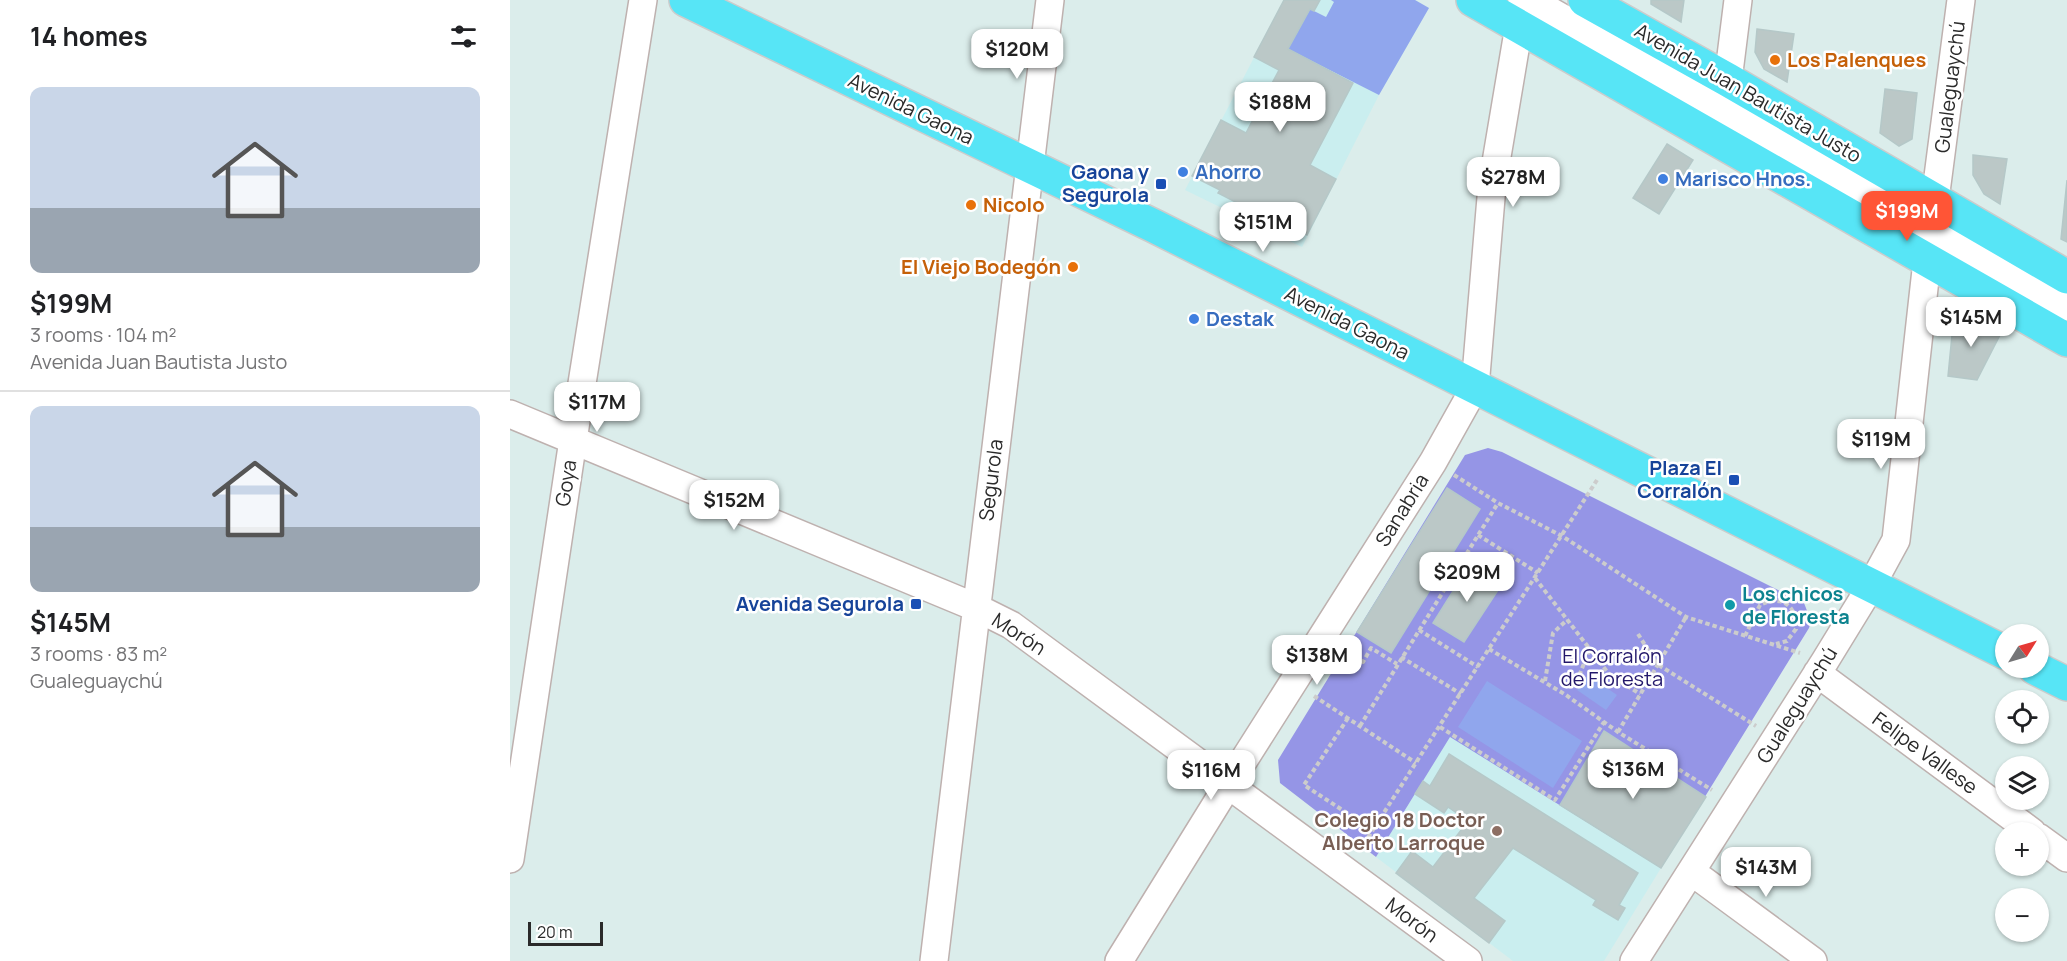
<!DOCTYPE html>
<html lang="en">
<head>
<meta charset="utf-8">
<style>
  :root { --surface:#fff; --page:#f2f2f2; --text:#202124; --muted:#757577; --line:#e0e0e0; --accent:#ff5536 }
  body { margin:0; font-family:Manrope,sans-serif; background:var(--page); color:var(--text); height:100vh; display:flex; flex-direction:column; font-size:22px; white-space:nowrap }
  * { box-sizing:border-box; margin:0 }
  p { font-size:20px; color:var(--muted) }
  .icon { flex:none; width:33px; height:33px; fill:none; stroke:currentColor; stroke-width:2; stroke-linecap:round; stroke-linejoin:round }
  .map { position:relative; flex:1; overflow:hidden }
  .details { display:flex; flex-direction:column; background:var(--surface); width:510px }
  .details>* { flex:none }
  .needle { width:39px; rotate:53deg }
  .fabs { position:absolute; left:1485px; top:624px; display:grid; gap:12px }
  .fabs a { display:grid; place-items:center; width:54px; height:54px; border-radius:50%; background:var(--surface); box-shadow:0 2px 4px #0004; font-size:30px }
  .scale { position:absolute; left:18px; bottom:15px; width:75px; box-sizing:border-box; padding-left:6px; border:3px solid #2a2a2a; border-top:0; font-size:16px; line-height:21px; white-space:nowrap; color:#2a2a2a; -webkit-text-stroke:4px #fff; paint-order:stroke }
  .price { position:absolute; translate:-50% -51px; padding:0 14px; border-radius:12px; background:#fff; color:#222; font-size:20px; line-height:39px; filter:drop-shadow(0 2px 3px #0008) }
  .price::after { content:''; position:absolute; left:50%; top:36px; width:18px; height:14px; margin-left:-9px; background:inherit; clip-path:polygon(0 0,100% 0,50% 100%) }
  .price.active { background:var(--accent); color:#fff }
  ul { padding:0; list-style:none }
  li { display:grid; align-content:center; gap:12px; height:318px; padding:0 30px }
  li+li { border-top:2px solid var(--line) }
  li span { display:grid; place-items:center; height:186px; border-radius:12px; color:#555 }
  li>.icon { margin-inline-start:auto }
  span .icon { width:108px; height:108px; fill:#fffc; stroke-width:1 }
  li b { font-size:26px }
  h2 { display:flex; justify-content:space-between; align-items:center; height:72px; padding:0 30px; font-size:26px }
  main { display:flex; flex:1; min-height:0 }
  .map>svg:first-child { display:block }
  .education { fill:#caeeef }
  .green { fill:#9595e6 }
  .pitch { fill:#90a6ed }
  .building { fill:#bbc8c7; stroke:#b5c8c8; stroke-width:1.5 }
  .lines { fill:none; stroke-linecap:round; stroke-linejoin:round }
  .minor-casing { stroke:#beb1af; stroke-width:30 }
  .major-casing { stroke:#ccc; stroke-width:36 }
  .path { stroke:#ccc; stroke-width:4; stroke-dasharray:4.5 3; stroke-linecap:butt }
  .minor { stroke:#fff; stroke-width:27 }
  .major { stroke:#57e5f6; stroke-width:33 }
  .food-dot { fill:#e8710a; stroke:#fff; stroke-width:2 }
  .shop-dot { fill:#3f7fe0; stroke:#fff; stroke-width:2 }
  .transit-dot { fill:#1a4fb4; stroke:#fff; stroke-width:2 }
  .culture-dot { fill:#0f9aa8; stroke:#fff; stroke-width:2 }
  .education-dot { fill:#8d6e63; stroke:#fff; stroke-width:2 }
  .labels { text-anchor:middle; stroke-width:5; stroke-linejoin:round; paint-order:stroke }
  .food-label { font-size:20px; font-weight:bold; fill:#c56008; stroke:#fff; text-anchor:start }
  .street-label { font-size:20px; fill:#2a2a2a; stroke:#fff }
  .transit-label { font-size:20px; font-weight:bold; fill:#164399; stroke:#fff; text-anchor:end }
  .shop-label { font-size:20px; font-weight:bold; fill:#366cbe; stroke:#fff; text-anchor:start }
  .culture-label { font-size:20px; font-weight:bold; fill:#0d838f; stroke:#fff; text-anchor:start }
  .park-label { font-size:20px; fill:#22176a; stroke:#fff }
  .education-label { font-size:20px; font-weight:bold; fill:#785e54; stroke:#fff; text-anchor:end }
</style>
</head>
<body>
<main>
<section class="details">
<h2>14 homes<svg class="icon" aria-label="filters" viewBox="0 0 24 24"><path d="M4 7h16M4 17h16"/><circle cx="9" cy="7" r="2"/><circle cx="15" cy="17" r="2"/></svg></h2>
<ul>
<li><span style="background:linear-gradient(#c9d6e8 65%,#9aa5b1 0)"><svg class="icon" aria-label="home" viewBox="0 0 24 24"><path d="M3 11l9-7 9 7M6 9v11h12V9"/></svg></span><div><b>$199M</b><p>3 rooms · 104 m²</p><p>Avenida Juan Bautista Justo</p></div></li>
<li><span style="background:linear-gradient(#c9d6e8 65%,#9aa5b1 0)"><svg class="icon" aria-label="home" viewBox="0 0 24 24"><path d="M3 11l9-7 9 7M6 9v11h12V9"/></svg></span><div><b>$145M</b><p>3 rooms · 83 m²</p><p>Gualeguaychú</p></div></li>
</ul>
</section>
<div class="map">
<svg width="1557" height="961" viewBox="0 0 1557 961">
  <rect width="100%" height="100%" fill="#dbedeb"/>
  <path class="education" d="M774,0H905L919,8L869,95L792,247L675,190Z
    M940,736L1151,868L1094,961H1003L866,857Z"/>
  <path class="green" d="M978,448L992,452L1294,603L1301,621L1299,628L1151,868L940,737L866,857L770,783L768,760L955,455Z"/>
  <path class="pitch" d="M821,0H905L919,8L869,95L778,49L800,9L816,17L824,2Z
    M1078,675L1107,695L1096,710L1067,690Z
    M977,681L1072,741L1043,788L948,727Z"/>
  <path class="building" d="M774,0H810L804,11L800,9L778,49L843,83L800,165L826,179L797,235L772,222L770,225L708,193L710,190L682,176L711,120L736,133L769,70L744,57Z
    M1141,0H1174L1171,22L1141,4Z
    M1247,29L1284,34L1277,82L1254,69L1245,52Z
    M1375,89L1407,93L1402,139L1389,146L1370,133Z
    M1157,144L1183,160L1149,214L1123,198Z
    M1463,155L1497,159L1490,204L1474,194L1463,175Z
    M1557,180V242L1551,239Z
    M1460,315L1491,333L1467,380L1438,376L1443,325Z
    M937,488L970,509L881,653L847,632Z
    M960,564L992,584L954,642L923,623Z
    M1094,731L1196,797L1151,868L1050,805Z
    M939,754L1128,873L1109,905L1115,908L1108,920L1083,905L1086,900L1003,848L964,898L995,921L979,943L886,873L902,851L923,867L958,821L938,807L934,813L905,794L913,781L920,786Z"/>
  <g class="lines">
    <defs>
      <path id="minor" d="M1021,0L1557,307
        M1218,80L1228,0
        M0,414L465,607L501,625L958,961
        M1307,673L1522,832
        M1528,837L1557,858
        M0,859L63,440L133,0
        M1182,872L1303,961
        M424,961L540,0
        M609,961L718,785L923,462L965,387L982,186L1009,26L1012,0
        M1124,961L1315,661L1361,586L1386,540L1417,261L1451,0"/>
      <path id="major" d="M176,0L644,226L1496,653
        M963,0L1557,340
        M1075,0L1218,80L1557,277
        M1525,668L1557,684"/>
    </defs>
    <use href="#minor" class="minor-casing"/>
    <use href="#major" class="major-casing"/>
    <path class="path" d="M944,475L988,503L1052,536L1176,617L1290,653
      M968,535L1028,573
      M1025,578L1099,674L1130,694
      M909,630L968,667
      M1128,634L1147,664L1246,726
      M1235,636L1250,605C1271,594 1288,606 1286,629L1277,641L1266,644
      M979,649L1056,695L1108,732L1202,790
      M829,657L853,662L861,648L887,664
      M891,657L951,694
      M1075,679L1069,676L1079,651
      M1035,681L1043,633L1057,620
      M804,696L906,763
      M838,718L794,785L863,830
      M850,726L988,503
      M930,727L1045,800L1094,722
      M1108,732L1176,617
      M850,850L1087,480"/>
    <use href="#minor" class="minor"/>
    <use href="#major" class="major"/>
  </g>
  <g class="food-dot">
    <circle cx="1265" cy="60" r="6"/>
    <circle cx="461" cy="205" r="6"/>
    <circle cx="563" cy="267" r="6"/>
  </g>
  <g class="shop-dot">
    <circle cx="673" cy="172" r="6"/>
    <circle cx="1153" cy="179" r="6"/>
    <circle cx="684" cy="319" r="6"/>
  </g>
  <g class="transit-dot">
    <rect x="645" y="178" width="12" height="12" rx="3"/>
    <rect x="1218" y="474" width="12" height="12" rx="3"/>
    <rect x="400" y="598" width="12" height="12" rx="3"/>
  </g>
  <circle class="culture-dot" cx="1220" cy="605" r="6"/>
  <circle class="education-dot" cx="987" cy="831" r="6"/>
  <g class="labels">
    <g class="food-label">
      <text x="1277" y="67">Los Palenques</text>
      <text x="473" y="212">Nicolo</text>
      <text x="551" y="274" text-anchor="end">El Viejo Bodegón</text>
    </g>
    <g class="street-label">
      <text transform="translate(1440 87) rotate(-83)" y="7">Gualeguaychú</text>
      <text transform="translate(1238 93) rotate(30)" y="7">Avenida Juan Bautista Justo</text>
      <text transform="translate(401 109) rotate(26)" y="7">Avenida Gaona</text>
      <text transform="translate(837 323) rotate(27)" y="7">Avenida Gaona</text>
      <text transform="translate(481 480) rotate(-83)" y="7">Segurola</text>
      <text transform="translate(56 483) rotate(-81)" y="7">Goya</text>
      <text transform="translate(892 510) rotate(-58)" y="7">Sanabria</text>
      <text transform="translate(509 634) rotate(33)" y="7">Morón</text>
      <text transform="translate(1287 705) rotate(-58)" y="7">Gualeguaychú</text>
      <text transform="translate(1415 753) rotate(36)" y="7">Felipe Vallese</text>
      <text transform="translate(902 920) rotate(37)" y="7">Morón</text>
    </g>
    <g class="transit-label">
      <text x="639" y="179">Gaona y<tspan x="639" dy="23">Segurola</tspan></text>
      <text x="1212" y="475">Plaza El<tspan x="1212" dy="23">Corralón</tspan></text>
      <text x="394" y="611">Avenida Segurola</text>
    </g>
    <g class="shop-label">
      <text x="685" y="179">Ahorro</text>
      <text x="1165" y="186">Marisco Hnos.</text>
      <text x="696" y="326">Destak</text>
    </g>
    <g class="culture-label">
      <text x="1232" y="601">Los chicos<tspan x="1232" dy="23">de Floresta</tspan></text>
    </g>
    <g class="park-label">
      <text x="1102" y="663">El Corralón<tspan x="1102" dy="23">de Floresta</tspan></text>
    </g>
    <g class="education-label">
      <text x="975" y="827">Colegio 18 Doctor<tspan x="975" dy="23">Alberto Larroque</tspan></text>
    </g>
  </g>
</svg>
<div class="fabs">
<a><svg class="needle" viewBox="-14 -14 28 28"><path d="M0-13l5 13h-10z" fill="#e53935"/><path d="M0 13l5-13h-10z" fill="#757577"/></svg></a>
<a><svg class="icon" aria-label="locate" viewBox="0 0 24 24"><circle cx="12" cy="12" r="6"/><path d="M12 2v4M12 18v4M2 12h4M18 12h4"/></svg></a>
<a><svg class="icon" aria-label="layers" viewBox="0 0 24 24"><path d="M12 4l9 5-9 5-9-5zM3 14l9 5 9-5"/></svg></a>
<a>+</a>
<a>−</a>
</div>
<div class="scale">20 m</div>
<b class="price" style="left:507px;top:80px">$120M</b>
<b class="price" style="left:770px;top:133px">$188M</b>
<b class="price" style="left:1003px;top:208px">$278M</b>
<b class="price active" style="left:1397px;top:242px">$199M</b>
<b class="price" style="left:753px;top:253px">$151M</b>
<b class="price" style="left:1461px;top:348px">$145M</b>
<b class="price" style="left:87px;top:433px">$117M</b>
<b class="price" style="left:1371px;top:470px">$119M</b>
<b class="price" style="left:224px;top:531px">$152M</b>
<b class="price" style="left:957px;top:603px">$209M</b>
<b class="price" style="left:807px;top:686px">$138M</b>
<b class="price" style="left:1123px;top:800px">$136M</b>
<b class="price" style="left:701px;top:801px">$116M</b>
<b class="price" style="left:1256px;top:898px">$143M</b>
</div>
</main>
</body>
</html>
